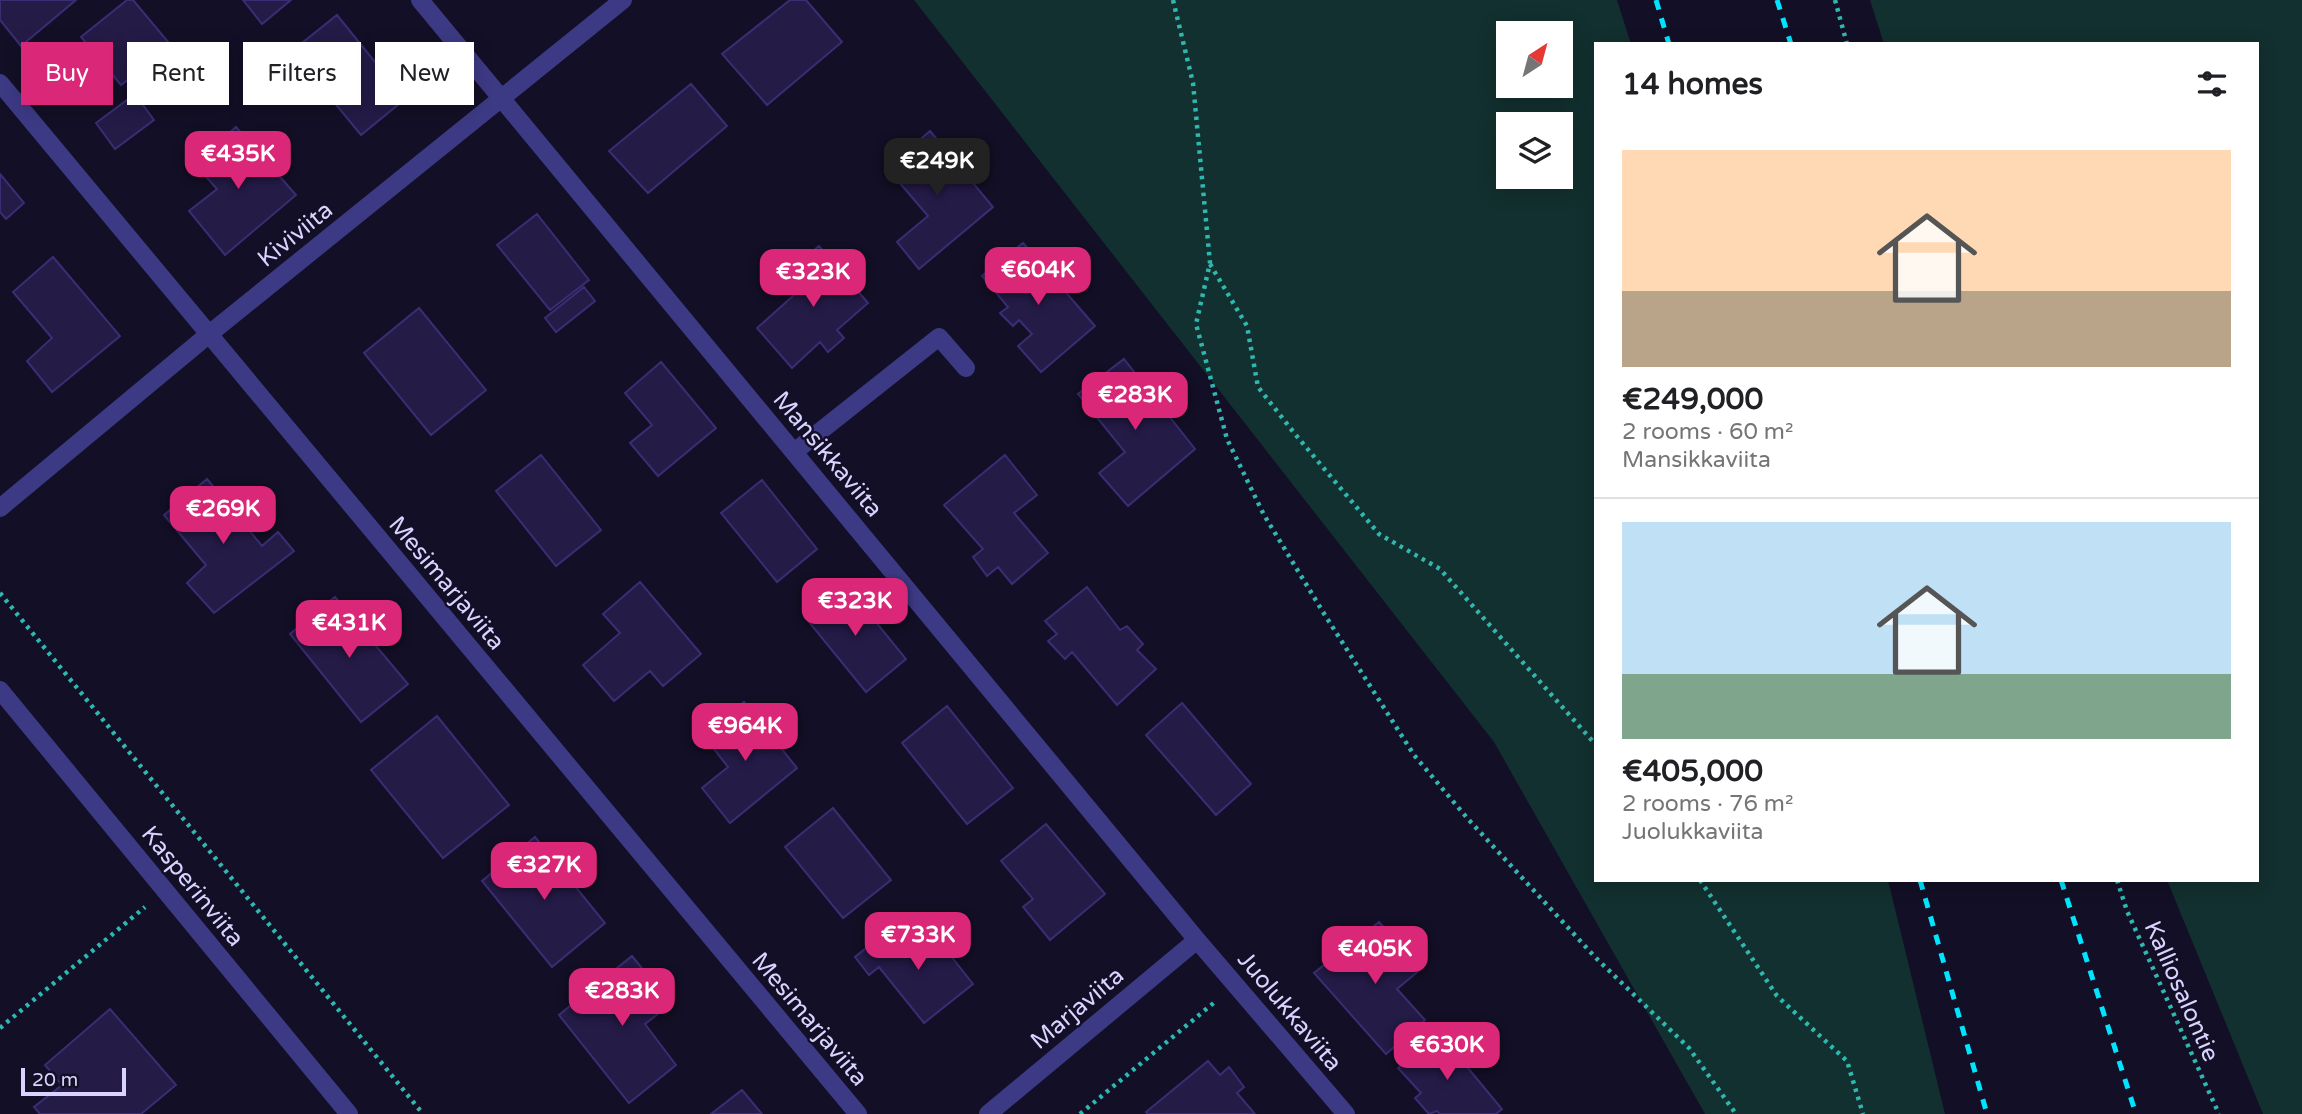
<!DOCTYPE html>
<html lang="en">
<head>
<meta charset="utf-8">
<style>
  :root { --surface:#fff; --page:#f6f6f6; --text:#202124; --muted:#757577; --line:#e0e0e0; --accent:#db2777 }
  body { margin:0; font-family:"Varela Round",sans-serif; background:var(--page); color:var(--text); height:100vh; display:flex; flex-direction:column; font-size:26px; white-space:nowrap }
  * { box-sizing:border-box; margin:0 }
  p { font-size:23px; color:var(--muted) }
  .icon { flex:none; width:38px; height:38px; fill:none; stroke:currentColor; stroke-width:2; stroke-linecap:round; stroke-linejoin:round }
  .map { position:relative; flex:1; overflow:hidden }
  .side { position:absolute; left:1594px; top:42px; width:665px; height:840px; display:flex; flex-direction:column; background:var(--surface); border-radius:0px; box-shadow:0 4px 18px #0003 }
  .side>* { flex:none }
  .guide { position:absolute; left:21px; top:42px; width:665px; height:63px; display:flex; gap:14px }
  .needle { width:46px; rotate:36deg }
  .controls { position:absolute; left:1496px; top:21px; display:grid; gap:14px }
  .controls a { display:grid; place-items:center; width:77px; height:77px; border-radius:0px; background:var(--surface); box-shadow:0 4px 18px #0003; font-size:35px }
  .scale { position:absolute; left:21px; bottom:18px; width:105px; box-sizing:border-box; padding-left:7px; border:4px solid #d9d4ff; border-top:0; font-size:19px; line-height:24px; white-space:nowrap; color:#d9d4ff; -webkit-text-stroke:5px #130f26; paint-order:stroke }
  .price { position:absolute; translate:-50% -60px; padding:0 16px; border-radius:14px; background:var(--accent); color:#fff; font-size:23px; line-height:46px; filter:drop-shadow(0 2px 4px #0008) }
  .price::after { content:''; position:absolute; left:50%; top:42px; width:21px; height:16px; margin-left:-10px; background:inherit; clip-path:polygon(0 0,100% 0,50% 100%) }
  .price.active { background:#222; color:#fff }
  ul { padding:0; list-style:none }
  li { display:grid; align-content:center; gap:14px; height:371px; padding:0 28px }
  li+li { border-top:2px solid var(--line) }
  li span { display:grid; place-items:center; height:217px; border-radius:0px; color:#555 }
  li>.icon { margin-inline-start:auto }
  span .icon { width:126px; height:126px; fill:#fffc; stroke-width:1 }
  li b { font-size:30px }
  h2 { display:flex; justify-content:space-between; align-items:center; height:84px; padding:0 28px; font-size:30px }
  .pill { padding:0 24px; border-radius:0px; background:var(--surface); box-shadow:0 4px 18px #0003; font-size:24px; line-height:63px }
  .pill.active { background:var(--accent); color:#fff }
  .map>svg:first-child { display:block }
  .green { fill:#12302f; fill-rule:evenodd }
  .building { fill:#241b47; stroke:#3b2d73; stroke-width:2 }
  .lines { fill:none; stroke-linecap:round; stroke-linejoin:round }
  .path { stroke:#2fb8b0; stroke-width:4.5; stroke-dasharray:3.5 5; stroke-linecap:butt }
  .street { stroke:#3d3a85; stroke-width:18 }
  .rail { stroke:#00e5ff; stroke-width:5; stroke-dasharray:10 9; stroke-linecap:butt }
  .labels { text-anchor:middle; stroke-width:5; stroke-linejoin:round; paint-order:stroke }
  .street-label { font-size:24px; fill:#d9d4ff; stroke:#130f26 }
</style>
</head>
<body>
<div class="map">
<svg width="2302" height="1114" viewBox="0 0 2302 1114">
  <rect width="100%" height="100%" fill="#130f26"/>
  <path class="green" d="M914,0H1617L1631,44H1596V880H1888L1945,1114H1705L1494,742ZM1508,33H1561V86H1508ZM1508,124H1561V177H1508Z
    M1870,0H2302V1114H2263L2167,880H2258V44H1884Z"/>
  <path class="building" d="M0,0H76L21,46L0,20Z
    M127,0H133L190,68L153,98L134,75L121,85L81,37Z
    M243,0H291L262,24Z
    M790,0H806L842,42L767,105L722,54Z
    M337,15L405,99L361,135L292,51Z
    M691,84L727,126L648,193L609,151Z
    M135,94L154,120L115,149L96,123Z
    M236,127L296,195L225,255L189,211L217,189L194,163Z
    M930,131L993,207L919,269L897,242L928,216L887,168Z
    M0,174L24,203L6,219L0,212Z
    M537,214L589,280L550,310L497,245Z
    M1023,243L1095,326L1041,372L1018,346L1032,334L1019,320L1013,326L1000,313L1008,307L982,276Z
    M819,246L868,303L837,330L844,338L828,352L820,342L792,368L757,328L802,288L787,273Z
    M53,257L120,336L52,392L27,361L52,338L13,292Z
    M584,287L595,301L556,332L545,318Z
    M419,308L486,390L431,435L364,353Z
    M1124,359L1195,449L1128,506L1099,473L1125,452L1078,394Z
    M661,362L716,428L658,476L630,443L652,425L625,393Z
    M541,455L601,530L556,566L496,491Z
    M1005,455L1037,495L1014,513L1048,553L1012,584L998,567L987,576L973,557L983,549L944,505Z
    M207,479L262,546L278,532L294,551L214,613L187,583L206,565L164,515Z
    M762,480L817,549L777,582L721,513Z
    M640,582L701,654L663,686L650,671L614,701L583,665L620,633L603,614Z
    M844,583L906,659L866,692L804,616Z
    M1087,587L1120,630L1127,626L1143,644L1137,650L1156,669L1117,705L1072,652L1065,659L1048,641L1057,634L1045,621Z
    M335,597L408,684L361,722L290,634Z
    M744,702L797,768L730,823L702,788L728,767L703,735Z
    M1182,703L1251,784L1216,815L1146,735Z
    M947,706L1013,788L967,824L902,743Z
    M437,716L509,805L443,858L371,770Z
    M833,808L891,880L843,918L785,847Z
    M1046,824L1105,894L1050,940L1023,907L1033,899L1001,861Z
    M535,837L605,923L552,967L482,881Z
    M1379,922L1421,969L1397,989L1425,1020L1386,1054L1314,973Z
    M928,927L973,984L924,1023L879,967L869,975L855,957L886,932L899,950Z
    M632,956L671,1004L645,1024L676,1065L629,1103L559,1015Z
    M110,1009L176,1085L141,1114H40L34,1107L62,1085L45,1065Z
    M1439,1033L1502,1109L1496,1114H1440L1437,1111L1429,1114L1415,1098L1421,1093L1398,1068Z
    M1208,1061L1220,1075L1229,1067L1244,1087L1237,1093L1255,1114H1148L1146,1112Z
    M742,1090L762,1114H711Z"/>
  <g class="lines">
    <path class="path" d="M1173,0L1193,83L1210,263L1196,324L1227,439L1264,515L1323,612L1414,755L1468,819L1596,958L1689,1048L1736,1114
      M1835,0L1847,44
      M1210,264L1247,326L1258,387L1295,434L1379,534L1440,569L1596,745
      M0,593L423,1114
      M1700,880L1777,996L1847,1061L1863,1114
      M2117,880L2127,911L2219,1114
      M0,1028L145,907
      M1080,1114L1216,1001"/>
    <path class="street" d="M420,0L1197,940L1346,1114
      M0,83L858,1114
      M794,452L939,337L966,368
      M0,508L208,335L623,0
      M0,690L349,1114
      M988,1114L1197,940"/>
    <path class="rail" d="M1656,0L1669,44
      M1777,0L1791,44
      M1920,880L1987,1114
      M2061,880L2136,1114"/>
  </g>
  <g class="labels">
    <g class="street-label">
      <text transform="translate(295 234) rotate(-39)" y="8">Kiviviita</text>
      <text transform="translate(828 454) rotate(50)" y="8">Mansikkaviita</text>
      <text transform="translate(447 583) rotate(50)" y="8">Mesimarjaviita</text>
      <text transform="translate(193 886) rotate(51)" y="8">Kasperinviita</text>
      <text transform="translate(2182 991) rotate(66)" y="8">Kalliosalontie</text>
      <text transform="translate(1077 1008) rotate(-40)" y="8">Marjaviita</text>
      <text transform="translate(1290 1011) rotate(50)" y="8">Juolukkaviita</text>
      <text transform="translate(810 1019) rotate(50)" y="8">Mesimarjaviita</text>
    </g>
  </g>
</svg>
<div class="controls">
<a><svg class="needle" viewBox="-14 -14 28 28"><path d="M0-13l5 13h-10z" fill="#e53935"/><path d="M0 13l5-13h-10z" fill="#757577"/></svg></a>
<a><svg class="icon" aria-label="layers" viewBox="0 0 24 24"><path d="M12 4l9 5-9 5-9-5zM3 14l9 5 9-5"/></svg></a>
</div>
<div class="scale">20 m</div>
<b class="price" style="left:238px;top:191px">€435K</b>
<b class="price active" style="left:937px;top:198px">€249K</b>
<b class="price" style="left:1038px;top:307px">€604K</b>
<b class="price" style="left:813px;top:309px">€323K</b>
<b class="price" style="left:1135px;top:432px">€283K</b>
<b class="price" style="left:223px;top:546px">€269K</b>
<b class="price" style="left:855px;top:638px">€323K</b>
<b class="price" style="left:349px;top:660px">€431K</b>
<b class="price" style="left:745px;top:763px">€964K</b>
<b class="price" style="left:544px;top:902px">€327K</b>
<b class="price" style="left:918px;top:972px">€733K</b>
<b class="price" style="left:1375px;top:986px">€405K</b>
<b class="price" style="left:622px;top:1028px">€283K</b>
<b class="price" style="left:1447px;top:1082px">€630K</b>
<div class="guide">
<a class="pill active">Buy</a>
<a class="pill">Rent</a>
<a class="pill">Filters</a>
<a class="pill">New</a>
</div>
<section class="side">
<h2>14 homes<svg class="icon" aria-label="filters" viewBox="0 0 24 24"><path d="M4 7h16M4 17h16"/><circle cx="9" cy="7" r="2"/><circle cx="15" cy="17" r="2"/></svg></h2>
<ul>
<li><span style="background:linear-gradient(#ffd9b3 65%,#b9a48a 0)"><svg class="icon" aria-label="home" viewBox="0 0 24 24"><path d="M3 11l9-7 9 7M6 9v11h12V9"/></svg></span><div><b>€249,000</b><p>2 rooms · 60 m²</p><p>Mansikkaviita</p></div></li>
<li><span style="background:linear-gradient(#bfe0f5 70%,#7fa58c 0)"><svg class="icon" aria-label="home" viewBox="0 0 24 24"><path d="M3 11l9-7 9 7M6 9v11h12V9"/></svg></span><div><b>€405,000</b><p>2 rooms · 76 m²</p><p>Juolukkaviita</p></div></li>
</ul>
</section>
</div>
</body>
</html>
